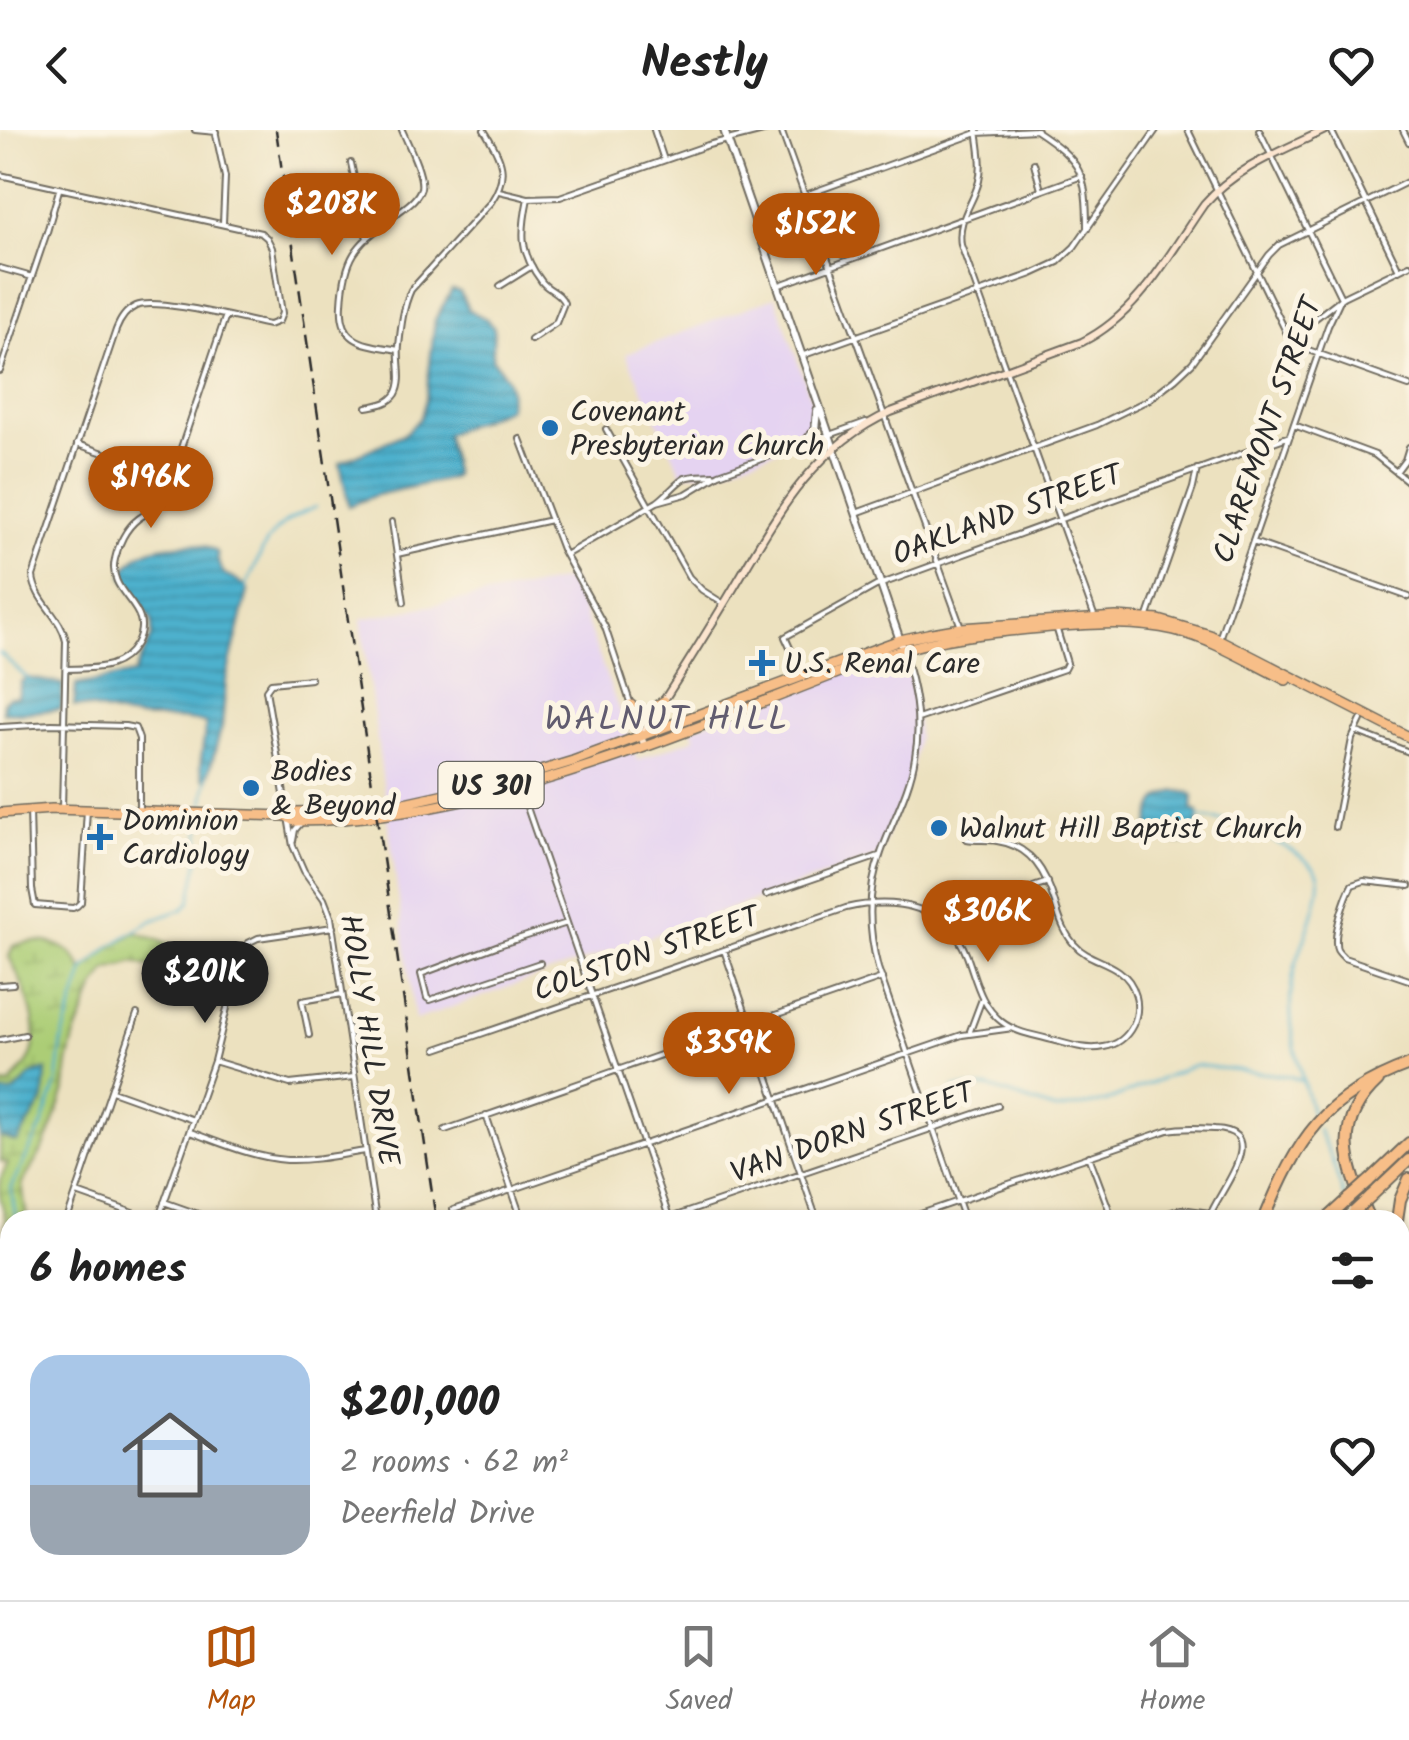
<!DOCTYPE html>
<html lang="en">
<head>
<meta charset="utf-8">
<style>
  :root { --surface:#fff; --page:#f2f2f2; --text:#222; --muted:#767676; --line:#e0e0e0; --accent:#b45309 }
  body { margin:0; font-family:Kalam,sans-serif; background:var(--page); color:var(--text); height:100vh; display:flex; flex-direction:column; font-size:38px; white-space:nowrap }
  * { box-sizing:border-box; margin:0 }
  p { font-size:32px; color:var(--muted) }
  .icon { flex:none; width:55px; height:55px; fill:none; stroke:currentColor; stroke-width:2; stroke-linecap:round; stroke-linejoin:round }
  .map { position:relative; flex:1; overflow:hidden }
  .side { position:absolute; left:0px; top:1080px; width:1410px; height:390px; display:flex; flex-direction:column; background:var(--surface); border-radius:30px 30px 0 0; box-shadow:0 2px 8px #0004 }
  .side>* { flex:none }
  .price { position:absolute; translate:-50% -85px; padding:0 22px; border-radius:35px; background:var(--accent); color:#fff; font-size:32px; line-height:65px; filter:drop-shadow(0 2px 5px #0008) }
  .price::after { content:''; position:absolute; left:50%; top:60px; width:30px; height:22px; margin-left:-15px; background:inherit; clip-path:polygon(0 0,100% 0,50% 100%) }
  .price.selected { background:#222; color:#fff }
  ul { padding:0; list-style:none }
  li { display:flex; align-items:center; gap:30px; height:250px; padding:0 30px }
  li span { display:grid; place-items:center; flex:none; width:280px; height:200px; border-radius:30px; color:#555 }
  li>.icon { margin-inline-start:auto }
  span .icon { width:120px; height:120px; fill:#fffc; stroke-width:1 }
  li b { font-size:42px }
  h2 { display:flex; justify-content:space-between; align-items:center; height:120px; padding:0 30px; font-size:42px }
  header { display:flex; justify-content:space-between; align-items:center; height:130px; padding:0 30px; background:var(--surface); font-size:45px; font-weight:600 }
  .dock { display:flex; justify-content:space-around; align-items:center; height:140px; border-top:2px solid var(--line); background:var(--surface); font-size:28px; color:var(--muted) }
  .dock a { display:grid; justify-items:center; gap:5px }
  .dock .selected { color:var(--accent) }
  .map>svg:first-child { display:block }
  .built { fill:#e5d3f1 }
  .wetland { fill:url(#wetland-marsh); stroke:#6c7c50; stroke-width:2.5 }
  .park { fill:#accd76; stroke:#6c7c50; stroke-width:2.5 }
  .water { fill:url(#water-rules); stroke:#3c6e7c; stroke-width:2.5 }
  .lines { fill:none; stroke-linecap:round; stroke-linejoin:round }
  .stream { stroke:#4eb1cd; stroke-width:2.5 }
  .minor-casing { stroke:#6f6b5f; stroke-width:8 }
  .tertiary-casing { stroke:#6f6b5f; stroke-width:10 }
  .secondary-casing { stroke:#6f6b5f; stroke-width:10 }
  .primary-casing { stroke:#6f6b5f; stroke-width:12 }
  .motorway-casing { stroke:#6f6b5f; stroke-width:14 }
  .minor { stroke:#fff; stroke-width:4 }
  .tertiary { stroke:#fff; stroke-width:6 }
  .secondary { stroke:#fce5cf; stroke-width:6 }
  .primary { stroke:#f7be88; stroke-width:9 }
  .motorway { stroke:#f7be88; stroke-width:10 }
  .rail { stroke:#2b2b2b; stroke-width:2.5; stroke-dasharray:15 8; stroke-linecap:butt }
  .motorway-bridge-casing { stroke:#6f6b5f; stroke-width:14; stroke-linecap:butt }
  .motorway-bridge { stroke:#f7be88; stroke-width:10 }
  .poi-dot { fill:#1f6fb2; stroke:#fcf5e5; stroke-width:4 }
  .labels { text-anchor:middle; stroke-width:10; stroke-linejoin:round; paint-order:stroke }
  .shield { fill:#fcf5e5; stroke:#6a6863; stroke-width:2.5 }
  .shield-label { font-size:28px; font-weight:bold; fill:#2b2b2b }
  .poi-label { font-size:30px; fill:#2b2b2b; stroke:#fcf5e5; text-anchor:start }
  .street-label { font-size:30px; fill:#2b2b2b; stroke:#fcf5e5 }
  .quarter-label { font-size:35px; letter-spacing:2.5px; fill:#615c6f; stroke:#fcf5e5 }
</style>
</head>
<body>
<header><svg class="icon" aria-label="back" viewBox="0 0 24 24"><path d="M15 5l-7 7 7 7"/></svg>Nestly<svg class="icon" aria-label="heart" viewBox="0 0 24 24"><path d="M12 20l-8-8c-3-5 5-10 8-4 3-6 11-1 8 4z"/></svg></header>
<div class="map">
<svg width="1409" height="1470" viewBox="0 0 1409 1470">
  <defs>
    <pattern id="wetland-marsh" width="20" height="14" patternUnits="userSpaceOnUse" patternTransform="scale(2.5)"><rect width="20" height="14" fill="#accd76"/><path d="M1 5h8M5 5V1M11 12h8M15 12V8" fill="none" stroke="#94b066"/></pattern>
    <pattern id="water-rules" width="6" height="5" patternUnits="userSpaceOnUse" patternTransform="scale(2.5)"><rect width="6" height="5" fill="#4eb1cd"/><path d="M0 2.5h6" fill="none" stroke="#4190a7"/></pattern>
  </defs>
  <rect width="100%" height="100%" fill="#fcf5e5"/>
  <filter id="ink" filterUnits="userSpaceOnUse"><feTurbulence type="fractalNoise" baseFrequency=".01" numOctaves="2"/><feDisplacementMap in="SourceGraphic" scale="20" xChannelSelector="R" yChannelSelector="G"/><feConvolveMatrix kernelMatrix="1 2 1 2 8 2 1 2 1" color-interpolation-filters="sRGB"/></filter>
  <filter id="wash" filterUnits="userSpaceOnUse"><feTurbulence type="fractalNoise" baseFrequency=".0048" numOctaves="4" result="noise"/><feDisplacementMap in="SourceGraphic" scale="40" xChannelSelector="R" yChannelSelector="G"/><feGaussianBlur stdDeviation="2.25" result="paint"/><feColorMatrix in="noise" values="0 0 0 0 0 0 0 0 0 0 0 0 0 0 0 0 0 1.4 0 .05"/><feComposite in="paint" operator="in"/></filter>
  <g filter="url(#wash)">
    <rect width="100%" height="100%" fill="#ece1bf"/>
    <path class="built" d="M775,167L814,277V293L811,302L802,311L716,342L682,344L626,224Z
      M571,449L637,630L695,608L692,598L903,519L916,568L918,607L911,645L879,726L415,890L361,489Z"/>
    <path class="wetland" d="M136,802L177,817L175,837L158,839L134,832L107,840L95,857L74,908L68,933L65,960L53,995L43,1019L22,1054L27,1090H10V1144L0,1149V1119L5,1113V1087L0,1066V1049L8,1033L0,1031V1007L17,1012L44,940L30,946L14,963H0V955L10,954C16,946 26,937 30,928C44,898 23,853 9,827L13,816C42,806 70,812 83,841L111,816Z
      M87,1460H195L196,1470H91Z"/>
    <path class="park" d="M0,1161L10,1164V1291L0,1286Z"/>
    <path class="water" d="M452,160L460,162L469,180L488,190L494,198L492,228C507,250 513,248 508,278L446,304L454,345L452,348L376,365L349,376L340,333L406,303L421,287L426,269L435,190Z
      M194,414L206,416L217,422C218,447 228,445 246,456L248,461L226,550L222,596L207,649L203,648L200,637L206,594C180,585 150,592 123,586C106,582 91,577 74,576L76,555L134,544L152,506V490L123,446C134,416 166,415 194,414Z
      M27,548L63,554L61,579L20,583L3,582L4,572L9,567H18L21,552Z
      M1177,661L1190,663L1193,666L1192,680L1198,682V710C1181,716 1160,713 1148,699C1153,676 1153,667 1177,661Z
      M44,940H46L44,970L17,1012L0,1007V963H14L30,946Z"/>
    <g class="lines">
      <path class="stream" d="M245,458C267,413 265,397 316,377
        M0,523L29,550
        M203,677L207,646
        M1197,687C1210,689 1224,690 1236,694C1253,699 1317,729 1319,747C1322,767 1301,816 1295,837C1282,889 1300,940 1314,990
        M953,958L988,957L1056,980L1105,972L1194,935L1289,946L1302,951
        M1318,999L1332,1030L1344,1067
        M16,1090L11,1057L41,998L57,953L62,910L84,840L111,816L151,791L183,779L190,772L198,733L201,691
        M0,1137L10,1125
        M1400,1237L1409,1253
        M0,1327L10,1335
        M120,1460L126,1470"/>
    </g>
  </g>
  <g filter="url(#ink)">
    <g class="lines">
      <defs>
        <path id="minor" d="M195,0L216,2
          M215,0L225,47L223,93
          M654,0L664,30
          M781,0L961,497
          M977,0C979,16 983,35 979,51C973,75 957,88 961,115L1094,485
          M1035,0C1082,31 1087,44 1087,99
          M1188,0L1291,212L1297,216L1409,256
          M1331,0L1399,140
          M1403,0L1409,12
          M351,33L367,109
          M1034,33L1041,60
          M0,45L261,103L267,108L272,118L282,183L279,191L269,195C243,190 157,167 136,176C125,181 120,190 116,200L33,446C35,471 61,486 66,511L62,679
          M499,61L528,68L560,67L708,15L767,0
          M528,68C521,102 519,122 542,152C549,161 560,162 564,173L556,193L531,210
          M756,83L977,3L1037,0
          M0,138L32,147
          M500,156L532,136
          M777,156L1082,46
          M1290,208L1343,167L1409,135
          M398,220C367,214 339,215 342,174C345,119 360,114 400,81C408,75 418,68 421,58C424,45 408,14 402,0
          M804,225L1032,144L1058,132L1074,117L1156,0
          M0,241L47,102L59,60
          M367,277C378,275 389,274 396,264C404,250 397,231 399,216C401,197 403,177 411,160L491,72C511,42 500,27 484,0
          M1294,295L1375,325L1409,352
          M606,299L689,447L702,460L724,474
          M520,309L562,419L605,497L630,572
          M77,314L172,346
          M1396,342L1405,330L1409,317
          M657,372L686,364L719,344L866,292
          M859,382L1097,295L1148,270L1175,249L1192,233L1269,125L1279,115L1409,51
          M392,392L404,472
          M1253,412L1409,467
          M397,424L551,390
          M567,424L657,372C666,366 678,351 685,348C694,345 705,346 714,345
          M1148,486L1193,358L1197,339
          M1220,506L1328,196L1341,168L1259,0
          M903,520C914,556 922,589 915,627C910,661 892,691 881,723C867,760 868,800 878,838L965,1090
          M66,539C94,538 120,541 136,514C157,476 106,466 115,429C118,415 126,398 138,389C147,382 156,380 163,371L225,188
          M802,544L785,507L876,456L1290,306
          M311,549L271,553L266,560L293,716L304,741L324,769L331,787L376,1090
          M633,581L641,605
          M918,589L1064,539L1067,533L1057,500
          M0,597L52,594L125,596L135,598L139,609V681
          M1355,601L1409,622
          M521,660L670,1090
          M30,680L32,759L35,775L73,778L77,776L81,772L87,680
          M1335,697L1352,609L1361,590
          M293,711L295,700L301,693
          M1409,756L1364,751L1352,755C1345,768 1335,799 1336,813C1336,822 1339,822 1344,828L1409,850
          M766,765L879,726
          M956,802C985,779 1012,763 1048,752
          M724,820L817,1090
          M540,833L430,870L427,868L421,844L499,815L567,793
          M0,855L13,854
          M970,901L982,869
          M309,905L302,871L342,864
          M0,910L25,905
          M437,919L846,778C894,767 948,775 967,826C976,850 980,875 1002,892C1016,903 1035,905 1052,910C1068,914 1087,921 1104,917C1117,915 1127,907 1133,895C1142,876 1136,853 1119,841C1104,830 1087,829 1074,814C1064,803 1059,788 1055,773C1046,743 1032,716 997,711C987,709 977,711 967,709
          M214,931L290,954L354,947
          M112,961L193,990
          M486,985L522,1090
          M445,1000L882,848
          M190,1002C221,1013 254,1028 287,1030C313,1031 340,1025 365,1021
          M1089,1026L1113,1090
          M77,1063L153,1090
          M164,1072L215,1090
          M453,1080L962,905L1013,898
          M67,1090L137,884
          M158,1090L214,931L241,821L248,813L258,808L333,797
          M664,1090L998,976
          M903,1090L1168,1000C1184,997 1199,998 1215,999C1273,1001 1216,1064 1208,1090
          M1146,1090L1181,1079L1210,1083
          M235,1460L236,1470
          M534,1467L553,1460
          M412,1470L422,1460"/>
        <path id="tertiary" d="M724,0L903,519
          M803,314L815,300L817,281"/>
        <path id="secondary" d="M644,615L641,605C671,561 699,515 727,469C772,394 808,319 891,282L1082,212C1139,184 1169,124 1204,74C1236,37 1282,21 1325,0"/>
        <path id="primary" d="M631,575L638,582L645,583L664,571
          M0,683L52,679L286,686L294,682L335,681L404,673L517,648L573,631L862,524L900,510L932,503L961,498L1116,487L1159,490L1210,505L1409,607
          M286,686L294,691C498,690 697,595 885,525C940,507 994,502 1051,497C1093,494 1133,490 1174,500C1214,510 1249,532 1286,550"/>
        <path id="motorway" d="M1368,1052L1409,1013
          M1370,1067L1409,1030
          M1264,1090C1297,1009 1324,966 1409,935
          M1326,1090L1350,1068
          M1355,1090L1356,1089
          M1370,1090C1349,1038 1329,996 1378,951
          M1397,1090L1400,1070L1409,1049
          M1400,1116L1409,1140
          M1400,1161L1409,1180
          M723,1470L752,1460
          M765,1470L791,1460"/>
      </defs>
      <use href="#minor" class="minor-casing"/>
      <use href="#tertiary" class="tertiary-casing"/>
      <use href="#secondary" class="secondary-casing"/>
      <use href="#primary" class="primary-casing"/>
      <use href="#motorway" class="motorway-casing"/>
      <use href="#minor" class="minor"/>
      <use href="#tertiary" class="tertiary"/>
      <use href="#secondary" class="secondary"/>
      <use href="#primary" class="primary"/>
      <use href="#motorway" class="motorway"/>
      <path class="rail" d="M276,0L436,1090
        M1400,1418L1409,1417
        M487,1460L489,1470
        M1106,1470L1148,1460"/>
      <defs>
        <path id="motorway-bridge" d="M1350,1068L1368,1052
          M1354,1082L1370,1067"/>
      </defs>
      <use href="#motorway-bridge" class="motorway-bridge-casing"/>
      <use href="#motorway-bridge" class="motorway-bridge"/>
    </g>
  </g>
  <g class="poi-dot">
    <circle cx="550" cy="298" r="10"/>
    <path d="M757 518h10v10h10v10h-10v10h-10v-10h-10v-10h10z"/>
    <circle cx="251" cy="658" r="10"/>
    <circle cx="939" cy="698" r="10"/>
    <path d="M95 692h10v10h10v10h-10v10h-10v-10h-10v-10h10z"/>
  </g>
  <g class="labels">
    <rect class="shield" x="438.5" y="632" width="105" height="46" rx="8"/>
    <g class="shield-label">
      <text x="491" y="665">US 301</text>
    </g>
    <g class="poi-label">
      <text x="570" y="291">Covenant<tspan x="570" dy="34">Presbyterian Church</tspan></text>
      <text x="784" y="543">U.S. Renal Care</text>
      <text x="271" y="651">Bodies<tspan x="271" dy="34">&amp; Beyond</tspan></text>
      <text x="122" y="700">Dominion<tspan x="122" dy="34">Cardiology</tspan></text>
      <text x="959" y="708">Walnut Hill Baptist Church</text>
    </g>
    <g class="street-label">
      <text transform="translate(1267 300) rotate(-71)" y="10">CLAREMONT STREET</text>
      <text transform="translate(1007 384) rotate(-20)" y="10">OAKLAND STREET</text>
      <text transform="translate(646 823) rotate(-19)" y="10">COLSTON STREET</text>
      <text transform="translate(370 910) rotate(81)" y="10">HOLLY HILL DRIVE</text>
      <text transform="translate(852 1002) rotate(-19)" y="10">VAN DORN STREET</text>
    </g>
    <g class="quarter-label">
      <text x="667" y="600">WALNUT HILL</text>
    </g>
  </g>
</svg>
<b class="price" style="left:332px;top:128px">$208K</b>
<b class="price" style="left:816px;top:148px">$152K</b>
<b class="price" style="left:151px;top:401px">$196K</b>
<b class="price" style="left:988px;top:835px">$306K</b>
<b class="price selected" style="left:205px;top:896px">$201K</b>
<b class="price" style="left:729px;top:967px">$359K</b>
<section class="side">
<h2>6 homes<svg class="icon" aria-label="filters" viewBox="0 0 24 24"><path d="M4 7h16M4 17h16"/><circle cx="9" cy="7" r="2"/><circle cx="15" cy="17" r="2"/></svg></h2>
<ul>
<li><span style="background:linear-gradient(#a9c7e8 65%,#9aa5b1 0)"><svg class="icon" aria-label="home" viewBox="0 0 24 24"><path d="M3 11l9-7 9 7M6 9v11h12V9"/></svg></span><div><b>$201,000</b><p>2 rooms · 62 m²</p><p>Deerfield Drive</p></div><svg class="icon" aria-label="heart" viewBox="0 0 24 24"><path d="M12 20l-8-8c-3-5 5-10 8-4 3-6 11-1 8 4z"/></svg></li>
</ul>
</section>
</div>
<nav class="dock">
<a class="selected"><svg class="icon" aria-label="map" viewBox="0 0 24 24"><path d="M3 6l6-2 6 2 6-2v14l-6 2-6-2-6 2zM9 4v14M15 6v14"/></svg>Map</a>
<a><svg class="icon" aria-label="saved" viewBox="0 0 24 24"><path d="M7 4h10v16l-5-4-5 4z"/></svg>Saved</a>
<a><svg class="icon" aria-label="home" viewBox="0 0 24 24"><path d="M3 11l9-7 9 7M6 9v11h12V9"/></svg>Home</a>
</nav>
</body>
</html>
